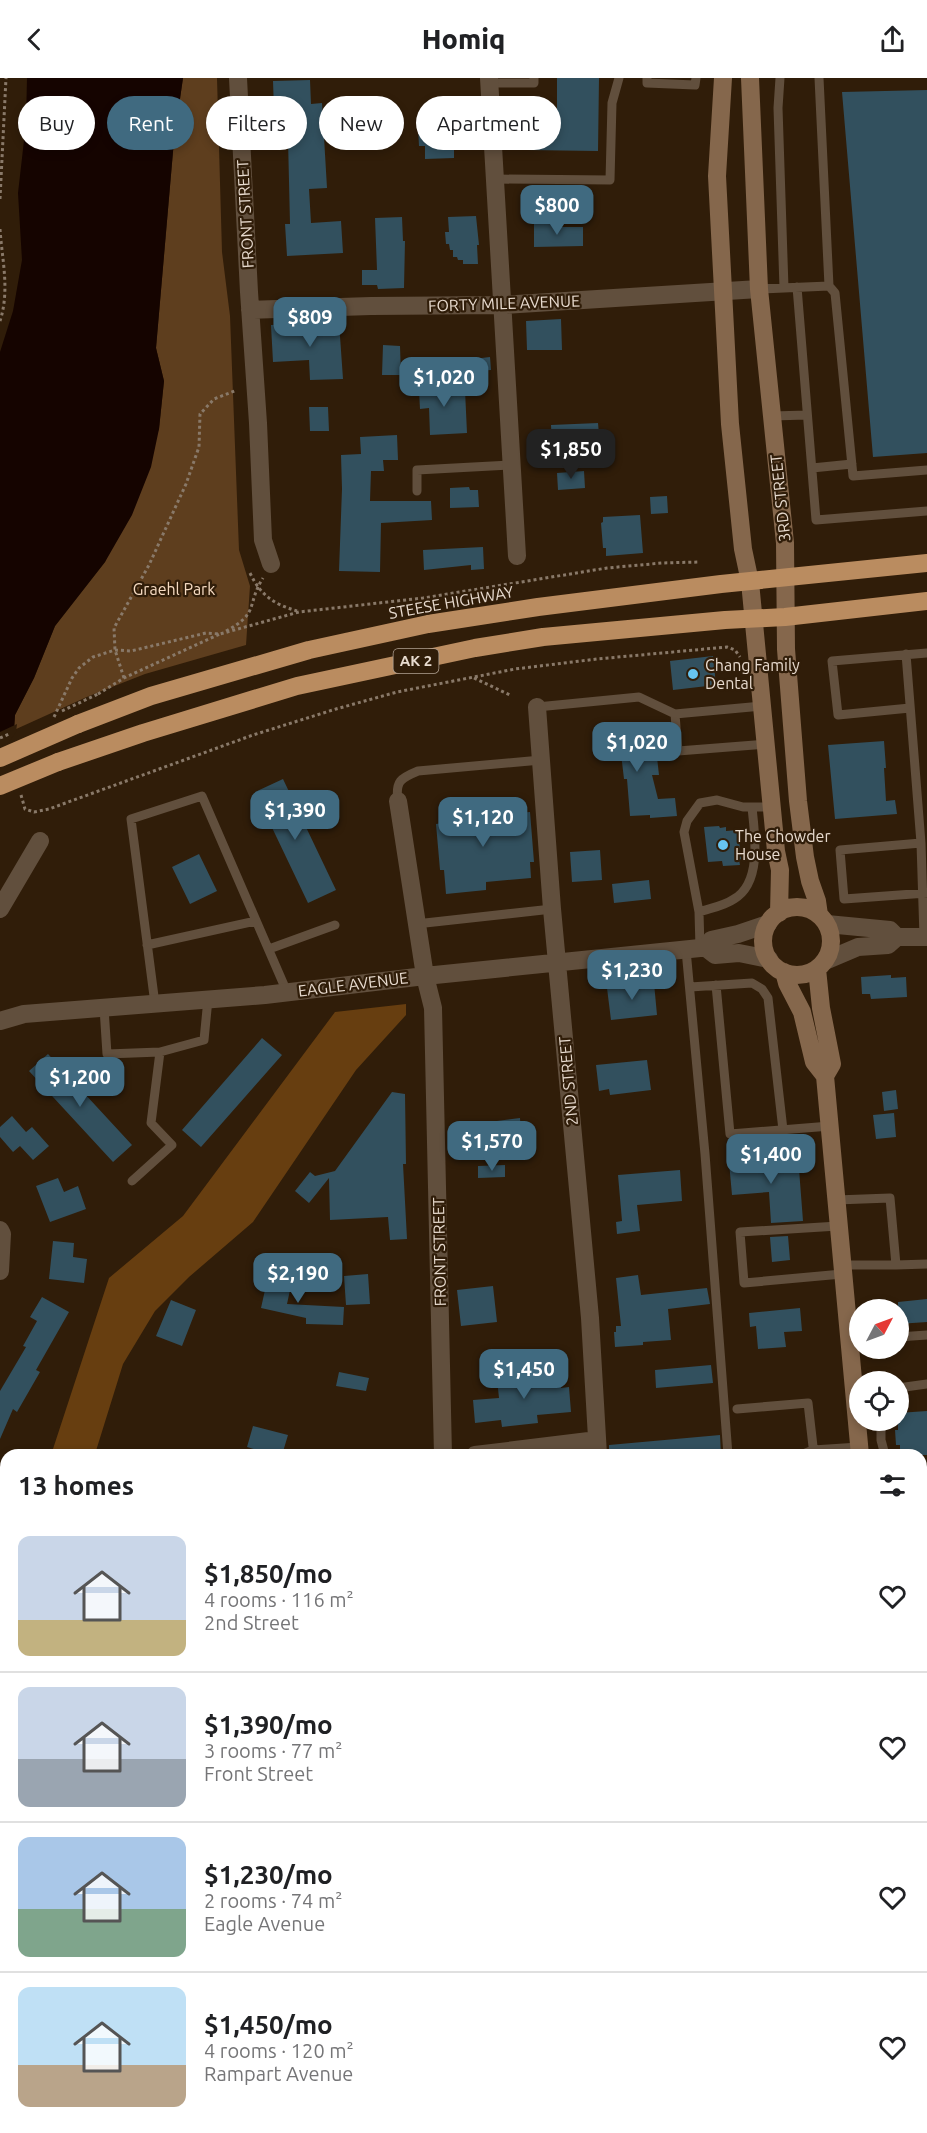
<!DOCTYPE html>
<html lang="en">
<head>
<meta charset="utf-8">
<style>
  :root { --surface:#fff; --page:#f6f6f6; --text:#202124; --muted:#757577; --line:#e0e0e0; --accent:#406a80 }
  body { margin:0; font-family:Ubuntu,sans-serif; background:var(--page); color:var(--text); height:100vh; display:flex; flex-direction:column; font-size:22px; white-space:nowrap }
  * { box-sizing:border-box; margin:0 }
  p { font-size:20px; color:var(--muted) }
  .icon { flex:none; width:33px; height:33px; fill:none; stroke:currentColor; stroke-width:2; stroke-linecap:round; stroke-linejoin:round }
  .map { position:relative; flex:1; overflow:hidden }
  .drawer { position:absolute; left:0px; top:1371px; width:927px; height:684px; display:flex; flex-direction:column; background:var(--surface); border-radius:18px 18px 0 0; box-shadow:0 3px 9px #0003 }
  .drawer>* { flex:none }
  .hud { position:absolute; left:18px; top:18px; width:600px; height:54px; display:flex; gap:12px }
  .needle { width:39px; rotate:49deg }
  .controls { position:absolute; left:849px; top:1221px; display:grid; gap:12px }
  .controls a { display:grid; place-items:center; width:60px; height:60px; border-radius:50%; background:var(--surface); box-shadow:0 3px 9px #0003; font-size:30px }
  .price { position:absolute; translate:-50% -51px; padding:0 14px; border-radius:12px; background:var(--accent); color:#fff; font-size:20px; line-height:39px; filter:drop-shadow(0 2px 3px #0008) }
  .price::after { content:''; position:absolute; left:50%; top:36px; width:18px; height:14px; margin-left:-9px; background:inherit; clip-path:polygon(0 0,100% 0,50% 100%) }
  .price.active { background:#222; color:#fff }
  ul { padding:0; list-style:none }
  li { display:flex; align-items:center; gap:18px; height:150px; padding:0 18px }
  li+li { border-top:2px solid var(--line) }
  li span { display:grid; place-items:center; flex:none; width:168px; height:120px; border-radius:12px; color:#555 }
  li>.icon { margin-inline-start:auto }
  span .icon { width:72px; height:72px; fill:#fffc; stroke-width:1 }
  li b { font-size:26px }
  h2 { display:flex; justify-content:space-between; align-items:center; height:72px; padding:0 18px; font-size:26px }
  .pill { padding:0 21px; border-radius:27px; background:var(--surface); box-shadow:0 3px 9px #0003; font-size:21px; line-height:54px }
  .pill.active { background:var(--accent); color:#fff }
  header { display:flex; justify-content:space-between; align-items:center; height:78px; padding:0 18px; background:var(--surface); font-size:27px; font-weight:800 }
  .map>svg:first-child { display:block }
  .green { fill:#5e3e1e }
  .forest { fill:#673e10 }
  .water { fill:#150400 }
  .pier { fill:#301d09 }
  .building { fill:#32505e }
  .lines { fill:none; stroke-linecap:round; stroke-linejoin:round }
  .path { stroke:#897969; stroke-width:3; stroke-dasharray:3 3; stroke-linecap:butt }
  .lane { stroke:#614f3d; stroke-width:9 }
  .street { stroke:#614f3d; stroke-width:18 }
  .secondary { stroke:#85674c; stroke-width:18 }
  .highway { stroke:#ba8c60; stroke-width:18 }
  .path-bridge { stroke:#897969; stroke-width:3; stroke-dasharray:3 3; stroke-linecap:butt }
  .highway-bridge { stroke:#ba8c60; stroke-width:18 }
  .poi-dot { fill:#67c4f0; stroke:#301d09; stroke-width:2 }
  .labels { text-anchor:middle; stroke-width:4.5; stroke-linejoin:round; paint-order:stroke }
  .shield { fill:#301d09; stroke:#b1a294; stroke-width:1.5 }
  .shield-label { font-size:15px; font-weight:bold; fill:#e8dbcf }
  .street-label { font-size:16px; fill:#e8dbcf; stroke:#301d09 }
  .park-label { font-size:16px; fill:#f6dbc2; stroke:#301d09 }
  .poi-label { font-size:16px; fill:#e8dbcf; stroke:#301d09; text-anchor:start }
</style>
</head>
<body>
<header><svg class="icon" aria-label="back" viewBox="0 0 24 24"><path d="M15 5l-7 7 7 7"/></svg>Homiq<svg class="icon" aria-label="share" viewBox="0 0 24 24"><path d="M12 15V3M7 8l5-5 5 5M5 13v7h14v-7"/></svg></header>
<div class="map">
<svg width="927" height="2055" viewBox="0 0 927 2055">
  <rect width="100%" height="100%" fill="#301d09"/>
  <path class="green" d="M183,0H217L222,174L230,238L239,472L250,508L246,567L145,596L89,618L14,652L15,637L34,600L55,548L105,484L159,351L164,303L156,270L174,62Z
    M430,2049H573L583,2055H426Z"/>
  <path class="forest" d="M406,926V937L356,992L253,1144L189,1199L155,1233L123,1286L95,1376L98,1377H51L109,1200L183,1138L335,934Z
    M277,2049H334L332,2055H276Z
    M370,2049H430L426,2055H367Z
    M573,2049H767L772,2055H583Z"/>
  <path class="water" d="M27,0H183L174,62L156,270L164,303L159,351L151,389L132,437L105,484L55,548L34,600L15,637L14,652L0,674V274L13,233L22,182L18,115L26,45Z"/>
  <path class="pier" d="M17,646L16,654L0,677V654Z"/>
  <path class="building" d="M557,0H599L598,73L527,72V31H557Z
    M310,2L311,26L322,25L327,110L309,111L311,145L341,143L343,175L287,178L285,146H290L288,61H275L273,3Z
    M927,12V375L873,379L842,14Z
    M447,48V59H454V80L425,81V68H419L418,49Z
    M476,138L479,167H477L478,186H463V182H458L457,179H453V172H450L449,166H446L445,154H449L448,139Z
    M402,139L403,163H405L404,210L378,211L377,207H362V192H377L375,140Z
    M534,145H559V149H583V168L534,169Z
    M561,241L562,272H527L526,243Z
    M339,244L343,301L310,302L309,282L273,284L271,247Z
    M383,267L400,268L401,297H382Z
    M490,279L491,292L474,293L473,281Z
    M430,297H445L446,313L465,312L467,355L430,357L429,330L420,331L419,313H431Z
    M309,329H328L329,353H310Z
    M598,345L600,368L552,370L551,347Z
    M397,357L398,382H383L384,393H371L370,423H431L432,442L381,445L380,494L339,493L342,411L341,377L361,376L360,359Z
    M584,393L585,410L558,412L557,395Z
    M469,409L470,412H478L479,429L450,430V410Z
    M667,418L668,435L651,436L650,419Z
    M640,437L643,475L606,478V470H603L601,445L603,444V439Z
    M483,469L484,491L471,492V487L424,492L423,472Z
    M713,578L716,607L673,612L670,583Z
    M626,646V653L637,652L640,680L657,679L659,697H652L658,721L675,720L677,738L650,740V737L630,738L627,701H624L620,667L598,669L596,649Z
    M884,663L886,690H884L886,723L895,722L897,736L835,741L828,667Z
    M283,701L336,812L308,825L255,714Z
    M467,726L468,739L530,734L534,784H530L531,800L486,804V812L446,816L444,792H440L436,746L443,745L441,728Z
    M719,748L720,750L726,749V753L738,752L741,781L739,782L740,787L723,788L722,783L708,784L704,749Z
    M600,772L602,802L572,804L570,774Z
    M199,776L217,813L190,826L172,789Z
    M649,802L651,821L614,825L612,806Z
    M891,897V900L906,899L907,919L871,921L870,916H862L861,899Z
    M654,905L657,937L611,942L607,910Z
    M262,960L282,977L201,1069L182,1052Z
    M48,976L132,1067L113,1084L29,993Z
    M647,982L651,1012L610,1017L609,1011L599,1013L596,987Z
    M896,1012L898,1031L884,1033L882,1014Z
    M392,1014L405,1016L406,1086H403L407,1161L390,1162L388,1139L330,1142L329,1100L309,1125L295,1113L310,1094L315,1098L335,1093Z
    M894,1035L896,1059L876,1061L873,1037Z
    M12,1038L26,1054L32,1049L49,1068L33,1082L20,1068L13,1074L0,1059V1049Z
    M520,1040L521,1055L484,1059L482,1045Z
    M798,1078L803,1143L771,1145L769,1114L732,1117L729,1084Z
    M505,1087V1099L478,1100V1088Z
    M680,1092L682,1123L637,1127L640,1153L617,1156L616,1144L622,1143L618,1097Z
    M58,1100L64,1114L78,1108L86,1131L50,1144L36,1108Z
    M788,1158L790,1182L772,1184L770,1159Z
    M53,1163L74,1165L73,1179L87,1181L84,1205L49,1201Z
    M269,1194L284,1197L283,1201L292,1203L287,1226L344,1229L343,1247L306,1246V1240L261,1230Z
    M368,1196L370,1226L346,1227L344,1198Z
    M638,1197L641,1217L707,1210L710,1226L668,1231L671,1262L643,1264V1267L615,1269L614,1254H616V1248H621L616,1200Z
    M493,1208L497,1244L461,1248L457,1212Z
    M42,1219L69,1234L36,1292L40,1294L17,1334L13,1331L0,1361V1313L26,1269L23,1268L37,1243L30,1239Z
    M927,1221V1244L898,1246V1224Z
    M171,1222L196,1232L182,1268L156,1258Z
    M800,1230L802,1253L784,1254L786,1269L758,1271L756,1248L750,1249L749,1235Z
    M711,1287L713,1305L656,1310L655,1292Z
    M339,1294L369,1300L366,1313L336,1308Z
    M560,1295L561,1310L569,1309L571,1334L537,1337L538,1345L502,1349L501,1342L475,1345L473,1322L499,1320L497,1301Z
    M927,1333V1377H900V1367H896L895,1352H898V1335Z
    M253,1348L288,1357L282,1377H274L247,1369Z
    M720,1357L721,1377H609V1367Z"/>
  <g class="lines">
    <path class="path" d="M0,121L6,0
      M0,151C2,182 10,212 0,243
      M250,495C261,518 274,526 297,533
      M226,553C260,535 246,527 263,500
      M124,600L115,572L114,550L149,487L186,406L199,369L200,336L214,321L237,312
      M474,600L510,617
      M98,616L124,600L220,556
      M54,639L72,600L79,590L93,579L115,572L131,573L206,555L220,556L299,534L423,520L607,490L662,485L699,484
      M21,717L25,731L34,734L49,731L253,657L336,631L397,614L515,591L597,581L727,569L735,572L740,579
      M921,1577L927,1584
      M349,2055L352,2049"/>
    <path class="lane" d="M647,0V5L695,7L696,0
      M780,0L778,30L784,210
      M819,0L829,208L835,215L853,398L927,392
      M490,5H534V0
      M495,101L610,102L612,25L619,0
      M797,209L816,442L927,433
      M759,211L829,208
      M772,338L807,337
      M812,390L852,386
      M417,413V392L512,387
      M906,576L921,765L840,772L844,821L927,815
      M537,629L639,619L675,636L762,628
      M910,630L838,637L832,583L927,575
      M675,636L678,673L766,666
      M398,723C395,703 401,700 418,693L541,682
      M921,765L924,859
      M699,834C711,830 724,828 734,821C762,805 755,757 752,730
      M416,846L552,831
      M147,867L256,843
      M700,870L699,834L684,754L687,743L700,725L717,722L743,729H772
      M269,871L335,847
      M686,872L705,1076L728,1377
      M716,907L730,1056L830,1048
      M690,909L752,905L762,911L768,920L783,1052
      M155,926L131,741L202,718L287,914
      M104,930L107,976L160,974L204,962L208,921
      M132,1103L172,1067L151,1045L160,974
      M836,1122L890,1120L896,1187L927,1186
      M838,1148L740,1154L744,1205L842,1196
      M841,1187H896
      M898,1259L927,1257
      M898,1310L927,1306
      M737,1331L808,1325L814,1377
      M881,1342V1362L885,1377
      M801,1377L813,1372L859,1369
      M921,1411H927
      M921,1765L927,1772
      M793,2049L798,2055"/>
    <path class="street" d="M238,0L249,214L258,345L263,462L271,486
      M489,0L517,478
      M250,232L371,228L502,227L759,211
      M537,629L552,831L590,1240L598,1377
      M398,723L425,898L433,930L443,1377
      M0,831L40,763
      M827,846L890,852L897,859
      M706,870L711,862L738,856L768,846
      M825,883L858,869L888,867L897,859H927
      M0,943L24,936L265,917L425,898L700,870H706L715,877L739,875L769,881
      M0,1152L2,1156L0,1193
      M475,1377L597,1362
      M0,1809L6,1816
      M921,1976L927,1982
      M69,2055L71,2049"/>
    <path class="secondary" d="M723,0L717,98L730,346L743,471L750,504L776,773L780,792L779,835
      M750,0L759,211L785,465L786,571L798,723L805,779L810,803L817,823L819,837
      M763 863a34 34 0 1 1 68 0a34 34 0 1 1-68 0Z
      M817,891L821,930L832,986L825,998L860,1377
      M784,894L787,905L802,934L814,984L825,998
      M921,1433L927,1428
      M921,1540L927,1547"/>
    <path class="highway" d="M78,646L151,618L309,572L428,546L538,529L721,506L927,485
      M58,684L143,655L297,608L475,570L543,559L725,542L785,539L927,523"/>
    <path class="path-bridge" d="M62,633L98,616
      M0,660L9,656"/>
    <path class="highway-bridge" d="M0,680L78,646
      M0,708L58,684"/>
  </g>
  <g class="poi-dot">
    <circle cx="693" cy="596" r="6"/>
    <circle cx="723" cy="767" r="6"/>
  </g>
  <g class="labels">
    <rect class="shield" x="393.5" y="571" width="45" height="24" rx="4.5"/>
    <g class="shield-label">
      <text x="416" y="588">AK 2</text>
    </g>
    <g class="street-label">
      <text transform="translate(245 136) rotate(-93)" y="6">FRONT STREET</text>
      <text transform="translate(504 225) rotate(-2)" y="6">FORTY MILE AVENUE</text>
      <text transform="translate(780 420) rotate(-96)" y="6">3RD STREET</text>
      <text transform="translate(451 524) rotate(-10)" y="6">STEESE HIGHWAY</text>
      <text transform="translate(353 906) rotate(-7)" y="6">EAGLE AVENUE</text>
      <text transform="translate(568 1003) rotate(-95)" y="6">2ND STREET</text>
      <text transform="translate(439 1174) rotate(-91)" y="6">FRONT STREET</text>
    </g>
    <g class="park-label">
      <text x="174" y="517">Graehl Park</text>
    </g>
    <g class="poi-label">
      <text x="705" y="593">Chang Family<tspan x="705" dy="18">Dental</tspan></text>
      <text x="735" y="764">The Chowder<tspan x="735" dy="18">House</tspan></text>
    </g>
  </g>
</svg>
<div class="controls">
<a><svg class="needle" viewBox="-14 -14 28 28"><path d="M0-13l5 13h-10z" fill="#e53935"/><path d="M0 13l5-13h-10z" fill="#757577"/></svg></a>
<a><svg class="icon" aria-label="locate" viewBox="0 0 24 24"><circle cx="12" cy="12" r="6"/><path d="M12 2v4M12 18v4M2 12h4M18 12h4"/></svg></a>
</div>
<b class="price" style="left:557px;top:158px">$800</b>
<b class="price" style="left:310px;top:270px">$809</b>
<b class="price" style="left:444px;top:330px">$1,020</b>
<b class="price active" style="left:571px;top:402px">$1,850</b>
<b class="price" style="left:637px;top:695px">$1,020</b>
<b class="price" style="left:295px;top:763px">$1,390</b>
<b class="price" style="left:483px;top:770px">$1,120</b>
<b class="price" style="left:632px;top:923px">$1,230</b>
<b class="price" style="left:80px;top:1030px">$1,200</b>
<b class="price" style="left:492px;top:1094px">$1,570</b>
<b class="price" style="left:771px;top:1107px">$1,400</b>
<b class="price" style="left:298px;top:1226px">$2,190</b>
<b class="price" style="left:524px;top:1322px">$1,450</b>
<div class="hud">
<a class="pill">Buy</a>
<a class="pill active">Rent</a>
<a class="pill">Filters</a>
<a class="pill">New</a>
<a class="pill">Apartment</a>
</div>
<section class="drawer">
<h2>13 homes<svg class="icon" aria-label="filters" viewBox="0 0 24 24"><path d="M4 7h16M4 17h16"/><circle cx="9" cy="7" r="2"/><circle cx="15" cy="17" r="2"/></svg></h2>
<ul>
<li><span style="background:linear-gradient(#c9d6e8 70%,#c2b280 0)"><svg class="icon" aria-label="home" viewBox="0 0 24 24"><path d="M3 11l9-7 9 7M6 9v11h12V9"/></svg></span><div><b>$1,850/mo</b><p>4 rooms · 116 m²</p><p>2nd Street</p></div><svg class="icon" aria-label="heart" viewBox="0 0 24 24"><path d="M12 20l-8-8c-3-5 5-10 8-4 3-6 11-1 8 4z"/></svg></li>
<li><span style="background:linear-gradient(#c9d6e8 60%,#9aa5b1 0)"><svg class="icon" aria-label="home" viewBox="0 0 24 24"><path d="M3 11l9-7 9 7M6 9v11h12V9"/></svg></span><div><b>$1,390/mo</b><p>3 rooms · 77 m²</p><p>Front Street</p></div><svg class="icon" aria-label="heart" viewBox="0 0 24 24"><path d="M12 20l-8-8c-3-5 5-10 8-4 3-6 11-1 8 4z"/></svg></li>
<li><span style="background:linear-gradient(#a9c7e8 60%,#7fa58c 0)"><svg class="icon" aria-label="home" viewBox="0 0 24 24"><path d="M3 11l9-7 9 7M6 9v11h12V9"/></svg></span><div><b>$1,230/mo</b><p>2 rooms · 74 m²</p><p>Eagle Avenue</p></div><svg class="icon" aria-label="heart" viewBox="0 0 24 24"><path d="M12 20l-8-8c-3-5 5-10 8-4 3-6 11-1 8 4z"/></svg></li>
<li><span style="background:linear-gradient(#bfe0f5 65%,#b9a48a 0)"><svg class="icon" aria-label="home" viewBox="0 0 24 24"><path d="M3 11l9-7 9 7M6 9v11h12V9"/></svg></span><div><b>$1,450/mo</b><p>4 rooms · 120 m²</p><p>Rampart Avenue</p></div><svg class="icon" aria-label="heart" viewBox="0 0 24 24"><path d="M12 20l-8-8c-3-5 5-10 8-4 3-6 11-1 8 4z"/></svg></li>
</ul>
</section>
</div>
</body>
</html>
